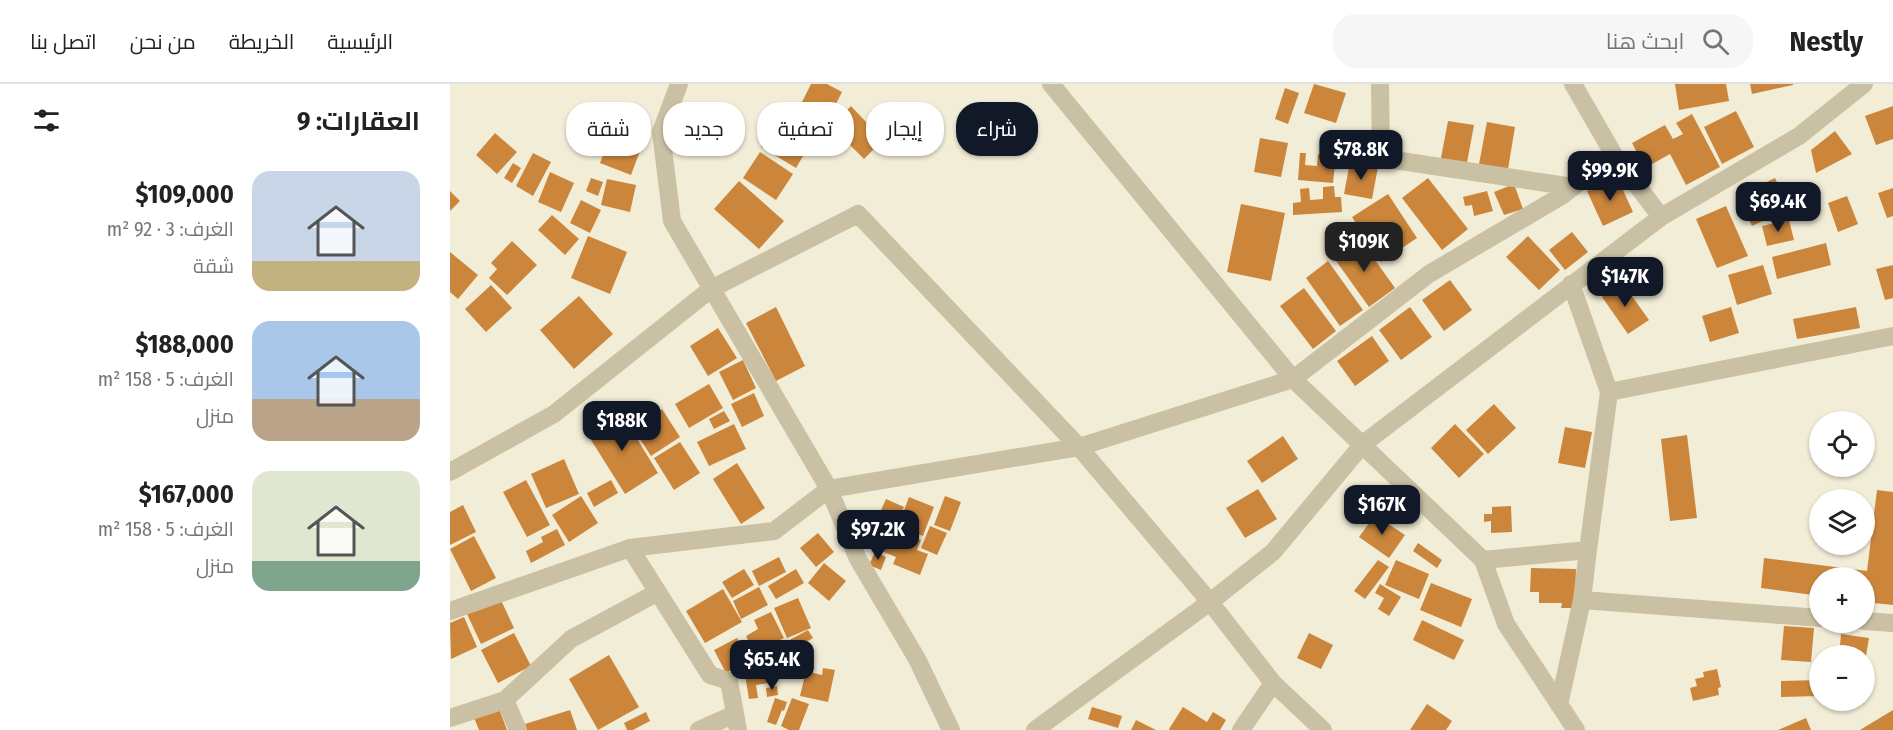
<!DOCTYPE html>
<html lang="ar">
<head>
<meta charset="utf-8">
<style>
  :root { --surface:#fff; --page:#f6f6f6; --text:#222; --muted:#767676; --line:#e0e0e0; --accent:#111827 }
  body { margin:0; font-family:"Fira Sans Condensed",Cairo,sans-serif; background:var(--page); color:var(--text); direction:rtl; height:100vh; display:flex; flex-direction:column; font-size:22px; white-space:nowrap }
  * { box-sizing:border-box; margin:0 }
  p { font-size:20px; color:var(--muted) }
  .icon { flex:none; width:33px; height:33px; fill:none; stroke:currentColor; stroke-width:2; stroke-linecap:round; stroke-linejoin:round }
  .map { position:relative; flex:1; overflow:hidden; direction:ltr }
  .sheet { display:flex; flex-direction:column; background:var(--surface); width:450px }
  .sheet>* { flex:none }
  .top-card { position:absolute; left:18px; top:18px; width:570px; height:54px; direction:rtl; display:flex; gap:12px }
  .controls { position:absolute; left:1359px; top:327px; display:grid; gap:12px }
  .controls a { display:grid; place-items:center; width:66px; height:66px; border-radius:50%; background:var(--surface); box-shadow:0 2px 4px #0004; font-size:30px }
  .price { position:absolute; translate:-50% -51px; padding:0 14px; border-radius:12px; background:var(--accent); color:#fff; font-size:20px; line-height:39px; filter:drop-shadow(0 2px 3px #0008) }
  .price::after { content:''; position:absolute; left:50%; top:36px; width:18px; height:14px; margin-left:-9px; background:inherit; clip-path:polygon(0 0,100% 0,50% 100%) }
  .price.current { background:#222; color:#fff }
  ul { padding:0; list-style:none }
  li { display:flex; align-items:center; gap:18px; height:150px; padding:0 30px }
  li span { display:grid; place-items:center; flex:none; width:168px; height:120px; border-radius:18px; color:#555 }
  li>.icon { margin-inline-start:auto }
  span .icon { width:72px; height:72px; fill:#fffc; stroke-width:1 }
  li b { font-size:26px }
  h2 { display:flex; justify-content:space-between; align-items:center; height:72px; padding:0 30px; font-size:26px }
  .tag { padding:0 21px; border-radius:24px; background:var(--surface); box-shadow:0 2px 4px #0004; font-size:21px; line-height:54px }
  .tag.current { background:var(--accent); color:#fff }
  header { display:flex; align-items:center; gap:36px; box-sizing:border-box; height:84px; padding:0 30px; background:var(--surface); border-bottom:2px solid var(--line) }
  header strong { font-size:28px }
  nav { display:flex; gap:33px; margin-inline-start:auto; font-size:21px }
  .search { width:420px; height:54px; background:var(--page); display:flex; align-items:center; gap:15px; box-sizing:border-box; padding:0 21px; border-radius:24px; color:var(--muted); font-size:22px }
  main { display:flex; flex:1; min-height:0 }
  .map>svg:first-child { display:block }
  .building { fill:#cb863c }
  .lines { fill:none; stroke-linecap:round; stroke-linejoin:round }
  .minor { stroke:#cac0a3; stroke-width:18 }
</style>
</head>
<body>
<header>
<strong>Nestly</strong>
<div class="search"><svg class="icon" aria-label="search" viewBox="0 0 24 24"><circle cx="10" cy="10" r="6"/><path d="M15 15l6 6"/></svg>ابحث هنا</div>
<nav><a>الرئيسية</a><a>الخريطة</a><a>من نحن</a><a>اتصل بنا</a></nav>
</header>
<main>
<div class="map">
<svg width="1443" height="646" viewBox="0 0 1443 646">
  <rect width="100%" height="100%" fill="#f2edd7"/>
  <path class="building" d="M361,0H377L392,8L379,34L351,20Z
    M864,0L896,9L886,39L854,29Z
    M1225,0H1276L1279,17L1229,26Z
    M1300,0H1343V1L1302,10Z
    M835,4L849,9L838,40L825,35Z
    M401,22L433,56L414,75L381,42Z
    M1443,22V55L1426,61L1415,32Z
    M1286,27L1304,63L1272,80L1254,43Z
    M1242,30L1270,83L1236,101L1220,70L1195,84L1182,59L1215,41L1223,55L1233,50L1226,39Z
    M328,34L363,55L346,84L311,63Z
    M998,37L1024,41L1016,84L990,79Z
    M1037,38L1065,43L1058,85L1029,80Z
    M1385,47L1402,70L1366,89L1361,66Z
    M45,49L67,68L47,90L26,71Z
    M810,54L838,59L831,93L804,88Z
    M159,55L190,67L181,91L150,79Z
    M310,68L343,90L326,116L293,94Z
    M83,69L101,78L83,112L66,102Z
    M850,69H856L855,81L867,82L868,70L886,72L883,99L848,96Z
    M900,78L928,83L922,115L894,110Z
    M63,79L71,84L62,99L54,94Z
    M100,88L124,99L111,128L88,118Z
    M1167,93L1183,128L1153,142L1137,107Z
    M141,94L153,98L148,112L136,107Z
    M978,94L1018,145L992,166L952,114Z
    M1325,94L1339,124L1302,142L1288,112Z
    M157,95L186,101L180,128L151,121Z
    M289,97L334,137L309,165L264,125Z
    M1064,100L1073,125L1054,131L1044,108Z
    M884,102L885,113H891L892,128L843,131V119L851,118L850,105L859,104L860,116L873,115V103Z
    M1443,104V132L1437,134L1428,109Z
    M0,107L10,117L0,127Z
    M1037,107L1043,127L1024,132L1022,121L1015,122L1013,113Z
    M938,110L967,154L931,178L902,133Z
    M1397,112L1408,140L1388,148L1378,119Z
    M131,116L151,126L140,149L120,139Z
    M791,120L835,129L821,197L777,188Z
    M1276,122L1298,172L1267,184L1246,135Z
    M102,131L129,155L115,171L88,146Z
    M1339,136L1344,156L1317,162L1312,142Z
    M1122,148L1138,168L1115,186L1099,166Z
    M138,152L177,168L160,210L121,194Z
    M1078,152L1110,186L1089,206L1056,173Z
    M910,155L945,204L919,223L884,174Z
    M62,157L87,181L57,211L39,194L47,185L41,179Z
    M1376,159L1381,181L1327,195L1322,173Z
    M0,168L28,191L8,215L0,208Z
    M878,177L913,226L890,242L856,194Z
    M1313,181L1322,210L1287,221L1278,191Z
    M1443,181V214L1435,216L1426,185Z
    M1000,196L1022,226L994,247L972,216Z
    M1172,198L1199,236L1178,250L1152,213Z
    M41,201L62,224L36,248L15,225Z
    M854,204L886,247L863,265L830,222Z
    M129,212L163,250L124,285L90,246Z
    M326,223L355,282L326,297L296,239Z
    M960,223L982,253L951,276L929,246Z
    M1281,223L1289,249L1260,258L1252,232Z
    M1406,223L1410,244L1347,255L1343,235Z
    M268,244L287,274L258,292L240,262Z
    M922,252L939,277L905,302L887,277Z
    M293,276L306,304L283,316L269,288Z
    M259,300L273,324L239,344L225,320Z
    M304,309L314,332L292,343L281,320Z
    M1044,320L1066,344L1038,370L1016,346Z
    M212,325L230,353L201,372L183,344Z
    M170,327L208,389L175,410L136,348Z
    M274,327L280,337L264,345L259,335Z
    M284,340L296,365L259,382L247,358Z
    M1005,340L1034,370L1009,394L981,364Z
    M1115,343L1142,348L1135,384L1108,379Z
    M1237,351L1247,434L1220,437L1211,355Z
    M833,352L848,375L812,399L797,377Z
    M230,358L250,389L224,406L204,374Z
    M114,375L129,410L96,424L81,390Z
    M287,379L315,424L291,440L263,395Z
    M76,396L100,441L77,453L53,408Z
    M161,396L168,409L144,423L137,409Z
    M808,405L827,435L795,454L776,424Z
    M1427,406L1443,408V521L1414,518V494H1370V512L1311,504L1314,474L1417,487Z
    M131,412L148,439L119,458L102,431Z
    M495,412L511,418L500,447L484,441Z
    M459,413L484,423L473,452L448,442Z
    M436,415L454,423L445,443L427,435Z
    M13,421L26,448L0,461V428Z
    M1061,422L1062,448L1041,449V437L1034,438V430H1042V423Z
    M925,431L955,451L939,474L909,453Z
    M480,442L497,449L487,471L471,464Z
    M438,443L471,456L467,466L478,470L470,491L443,480L446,473L429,466Z
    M107,445L115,461L81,479L76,467L93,458L91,453Z
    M368,449L384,468L366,483L350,464Z
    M24,452L46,494L21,507L0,465Z
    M968,459L992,476L987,484L963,467Z
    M425,468L436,473L431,486L419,481Z
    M329,473L336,488L309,502L302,487Z
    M928,476L939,483L915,515L904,507Z
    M946,476L979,490L969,515L935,501Z
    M374,479L396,497L379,517L358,499Z
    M1081,484L1126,485L1125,524H1111L1112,519H1089V508H1080Z
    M294,485L304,501L282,514L272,498Z
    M346,485L354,499L326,515L318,502Z
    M981,499L1022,515L1011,543L970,526Z
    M930,500L951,513L939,532L928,525L934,514L925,509Z
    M309,503L318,521L291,535L283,517Z
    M273,505L292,538L255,559L236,527Z
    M50,514L64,544L31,560L17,530Z
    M348,514L361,544L337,554L324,524Z
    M321,528L334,554L304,569L296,552L308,545L304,536Z
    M14,533L27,563L1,575L0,539Z
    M972,536L1014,556L1004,576L963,556Z
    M1334,542L1364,544L1361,578L1331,576Z
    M358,546L363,554L341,567L336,558Z
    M64,549L81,582L48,599L31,566Z
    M859,549L883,561L871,585L847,574Z
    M1391,550L1419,554L1416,572H1389Z
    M287,554L299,577L276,589L264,566Z
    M159,571L189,623L148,646L119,595Z
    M316,581L319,599L306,601L308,614L299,615L294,585Z
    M373,584L385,586L378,618L350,612L356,587L372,591Z
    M1267,585L1271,603L1268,604L1269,611L1243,617L1240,604L1247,602L1245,595L1254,593L1253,588Z
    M1370,596V612L1331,613V597Z
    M327,602L328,611L317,613L316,604Z
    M325,614L337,618L334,627L332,626L326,641L317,638Z
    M342,614L359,620L349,646H339L331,642Z
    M977,620L1002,637L996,646H960Z
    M48,622L57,646H29L23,631Z
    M642,623L672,632L668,644L638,635Z
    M733,623L757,638L763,628L776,636L770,646H720L719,645Z
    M120,626L127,646H77L75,640Z
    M1443,626V646H1410Z
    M196,628L200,637L183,646H177L174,639Z
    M1356,634L1361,646H1328Z
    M686,636L706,646H681Z"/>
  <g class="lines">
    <path class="minor" d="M229,0L211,48L222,137L379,405L408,475L467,575L501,646
      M601,0L843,295L1033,476L1056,540L1126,646
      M930,0L931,74L1123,103
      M1123,0L1164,71L1211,133
      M1121,200L1159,308L1443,252
      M0,388L104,330L261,205L408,130L629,363L760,518L823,599L791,646
      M180,464L260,591L279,597L288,646
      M1138,466L1159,308
      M1033,476L1138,466L1132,516
      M0,527L180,464L324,447L379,405L629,363L843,295L979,190L1113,111L1164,71
      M1414,537L1443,539
      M823,599L873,646
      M55,616L68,646
      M1109,621L1132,516L1370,534
      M0,634L55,616L121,555L208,508
      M249,646L285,630
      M585,646L760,518L823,468L913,360L1211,133L1349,52L1414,0"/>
  </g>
</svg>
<div class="controls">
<a><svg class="icon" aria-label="locate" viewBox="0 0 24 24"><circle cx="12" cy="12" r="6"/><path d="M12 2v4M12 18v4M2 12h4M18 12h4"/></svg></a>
<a><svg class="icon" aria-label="layers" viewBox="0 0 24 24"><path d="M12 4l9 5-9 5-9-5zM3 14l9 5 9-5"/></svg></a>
<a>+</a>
<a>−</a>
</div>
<b class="price" style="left:911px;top:97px">$78.8K</b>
<b class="price" style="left:1160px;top:118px">$99.9K</b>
<b class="price" style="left:1328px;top:149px">$69.4K</b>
<b class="price current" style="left:914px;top:189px">$109K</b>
<b class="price" style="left:1175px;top:224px">$147K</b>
<b class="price" style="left:172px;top:368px">$188K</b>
<b class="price" style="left:932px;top:452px">$167K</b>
<b class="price" style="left:428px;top:477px">$97.2K</b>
<b class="price" style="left:322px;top:607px">$65.4K</b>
<div class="top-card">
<a class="tag current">شراء</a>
<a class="tag">إيجار</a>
<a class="tag">تصفية</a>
<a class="tag">جديد</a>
<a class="tag">شقة</a>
</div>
</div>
<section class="sheet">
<h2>العقارات: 9<svg class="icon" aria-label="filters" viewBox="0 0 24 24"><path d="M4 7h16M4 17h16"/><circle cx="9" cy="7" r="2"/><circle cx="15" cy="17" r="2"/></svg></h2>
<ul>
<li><span style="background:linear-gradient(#c9d6e8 75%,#c2b280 0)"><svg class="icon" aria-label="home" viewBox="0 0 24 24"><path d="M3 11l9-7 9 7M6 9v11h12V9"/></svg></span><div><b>$109,000</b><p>الغرف: 3 · 92 m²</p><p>شقة</p></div></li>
<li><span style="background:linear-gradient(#a9c7e8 65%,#b9a48a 0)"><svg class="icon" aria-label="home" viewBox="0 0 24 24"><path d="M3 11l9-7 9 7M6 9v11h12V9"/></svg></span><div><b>$188,000</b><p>الغرف: 5 · 158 m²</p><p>منزل</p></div></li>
<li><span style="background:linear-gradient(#dfe7d0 75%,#7fa58c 0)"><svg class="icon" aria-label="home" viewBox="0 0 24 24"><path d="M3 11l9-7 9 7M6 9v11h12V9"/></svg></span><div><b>$167,000</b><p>الغرف: 5 · 158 m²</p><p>منزل</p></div></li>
</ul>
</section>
</main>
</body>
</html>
